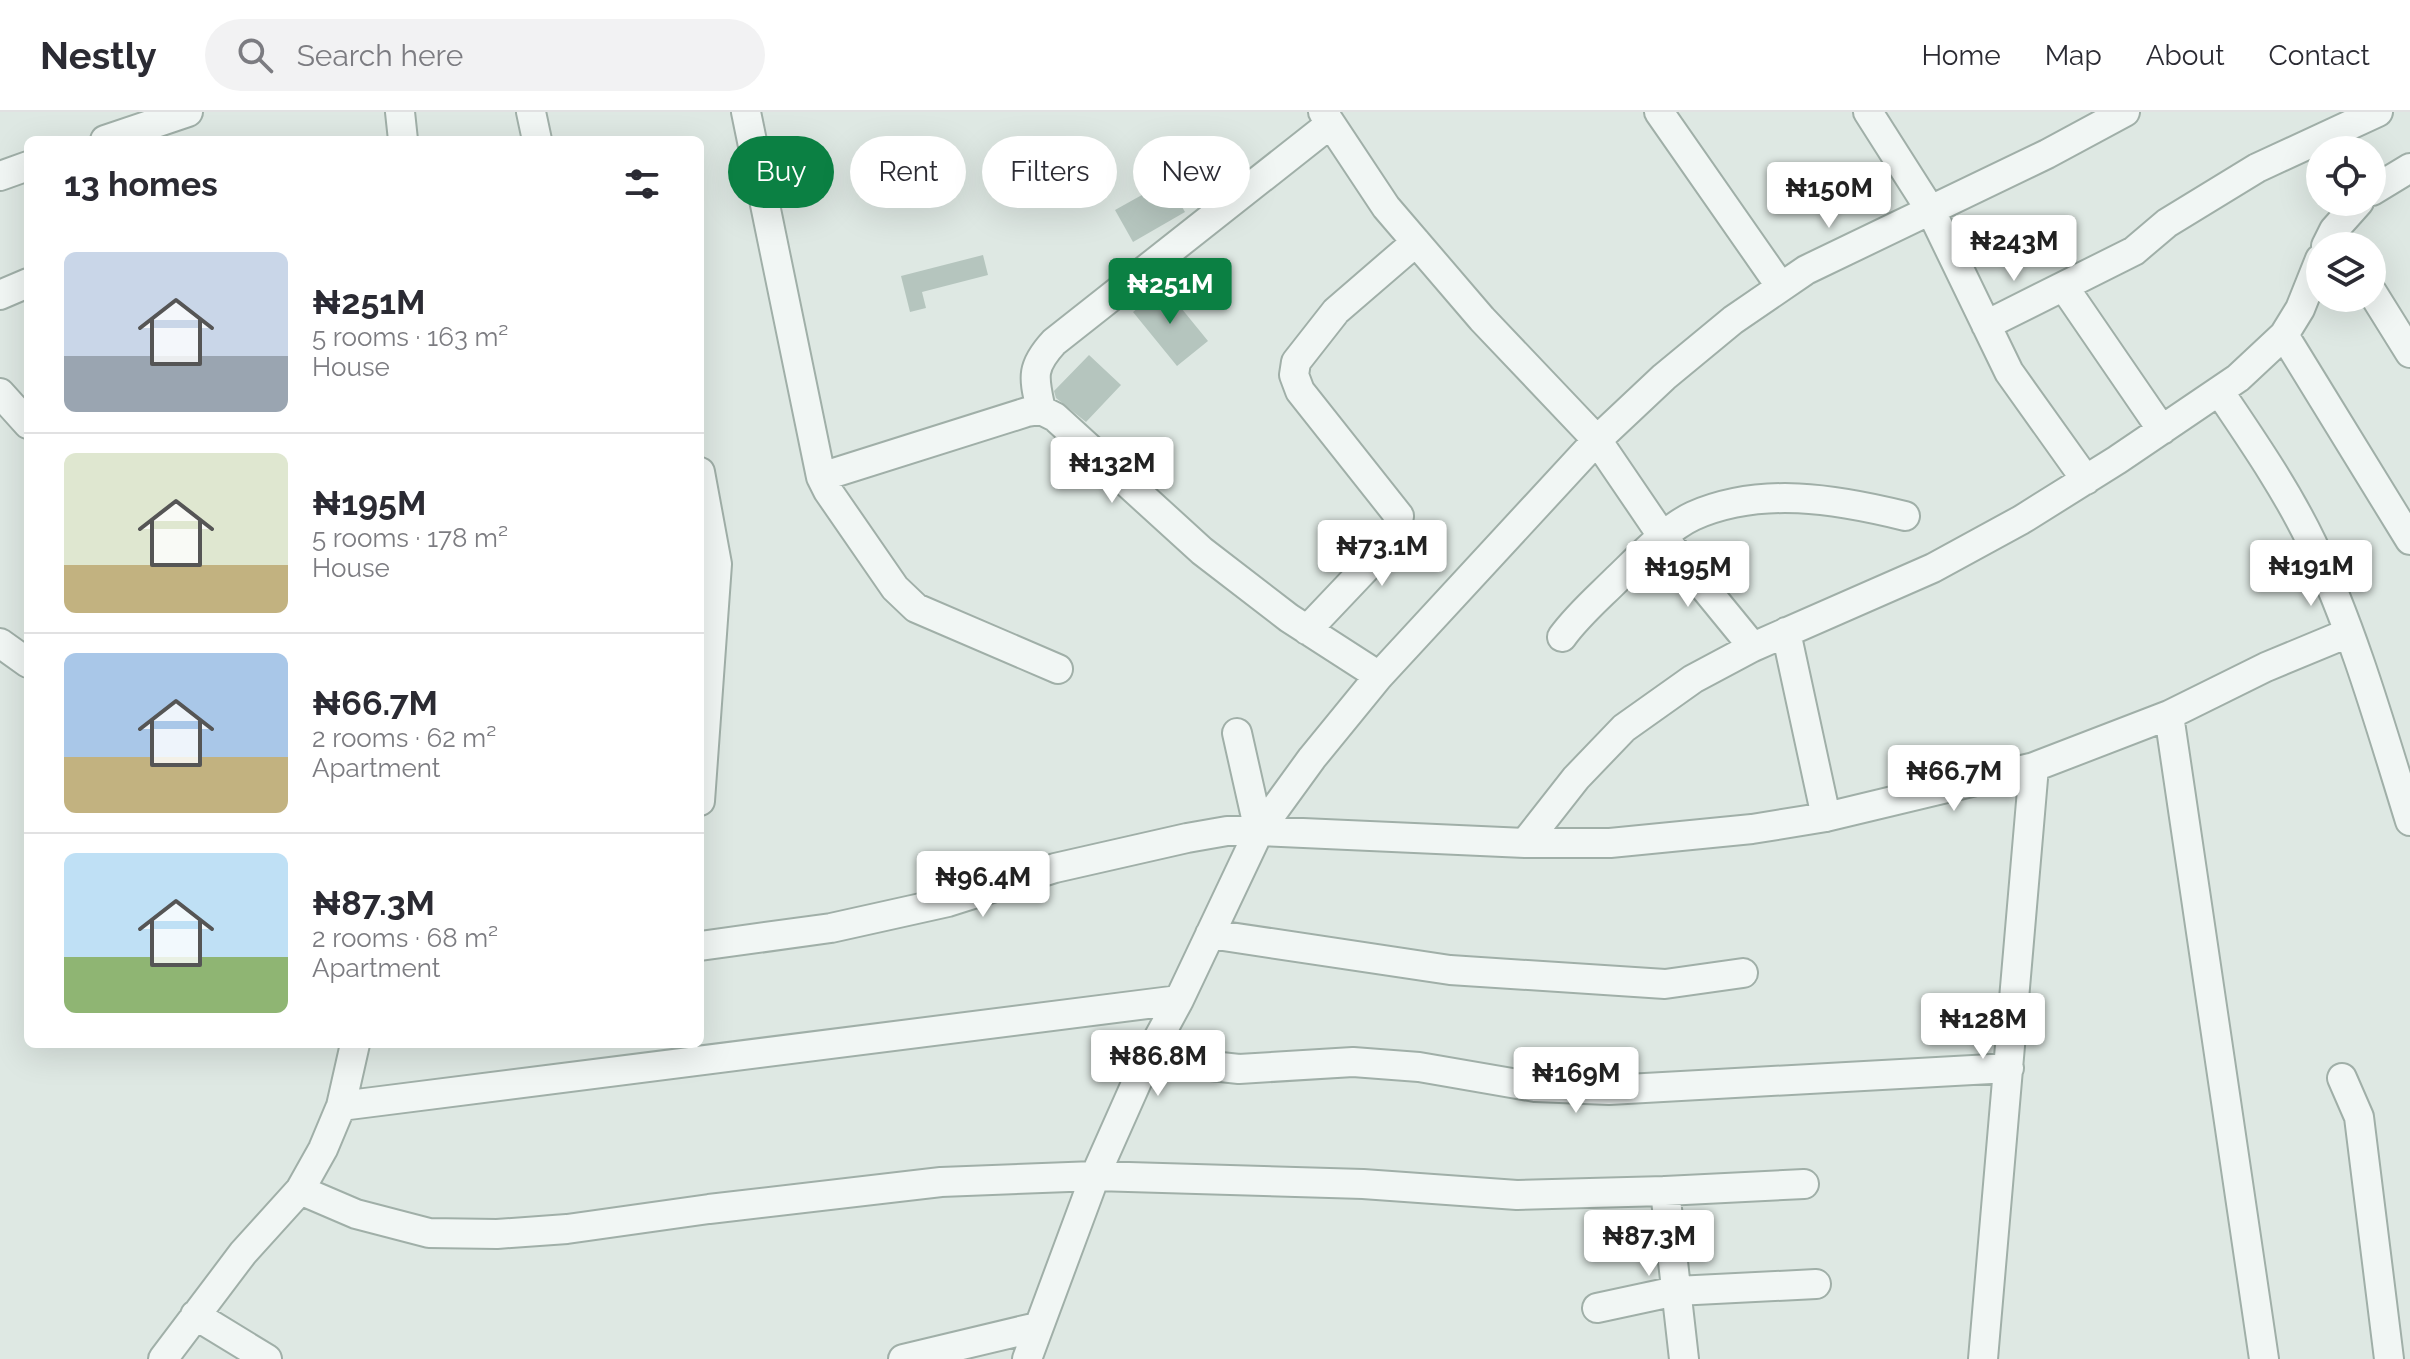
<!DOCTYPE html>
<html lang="en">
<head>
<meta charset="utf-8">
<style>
  :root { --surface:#fff; --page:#f2f2f3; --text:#2b2b33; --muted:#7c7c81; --line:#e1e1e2; --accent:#0b8043 }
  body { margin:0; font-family:Raleway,sans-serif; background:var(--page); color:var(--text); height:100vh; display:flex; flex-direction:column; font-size:30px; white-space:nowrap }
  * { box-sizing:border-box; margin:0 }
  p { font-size:26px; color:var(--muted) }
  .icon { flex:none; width:44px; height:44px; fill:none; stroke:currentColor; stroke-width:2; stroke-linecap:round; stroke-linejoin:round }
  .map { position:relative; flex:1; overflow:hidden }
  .panel { position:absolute; left:24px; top:24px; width:680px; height:912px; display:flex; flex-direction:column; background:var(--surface); border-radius:12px; box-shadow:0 8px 32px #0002 }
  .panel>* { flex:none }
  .banner { position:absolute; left:728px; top:24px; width:760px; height:72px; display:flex; gap:16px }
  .fabs { position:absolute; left:2306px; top:24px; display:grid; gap:16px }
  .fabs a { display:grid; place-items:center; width:80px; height:80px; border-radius:50%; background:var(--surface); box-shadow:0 8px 32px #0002; font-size:40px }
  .price { position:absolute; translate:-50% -68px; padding:0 18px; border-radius:8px; background:#fff; color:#222; font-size:26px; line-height:52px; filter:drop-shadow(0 2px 4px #0008) }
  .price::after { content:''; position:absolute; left:50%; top:48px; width:24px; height:18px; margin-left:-12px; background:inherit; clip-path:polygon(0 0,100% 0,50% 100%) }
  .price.current { background:var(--accent); color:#fff }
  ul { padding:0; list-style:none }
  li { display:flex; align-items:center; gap:24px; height:200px; padding:0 40px }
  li+li { border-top:2px solid var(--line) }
  li span { display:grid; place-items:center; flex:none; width:224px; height:160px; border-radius:12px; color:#555 }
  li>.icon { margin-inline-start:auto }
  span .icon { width:96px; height:96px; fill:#fffc; stroke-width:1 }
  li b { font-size:34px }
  h2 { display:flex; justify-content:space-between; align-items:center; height:96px; padding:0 40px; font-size:34px }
  .tag { padding:0 28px; border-radius:36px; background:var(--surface); box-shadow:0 8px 32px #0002; font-size:28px; line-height:72px }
  .tag.current { background:var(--accent); color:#fff }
  header { display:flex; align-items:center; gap:48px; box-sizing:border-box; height:112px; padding:0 40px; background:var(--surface); border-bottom:2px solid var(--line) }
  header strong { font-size:38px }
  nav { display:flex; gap:44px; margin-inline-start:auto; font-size:28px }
  .search { width:560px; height:72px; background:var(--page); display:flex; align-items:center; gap:20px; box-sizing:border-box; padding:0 28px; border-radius:44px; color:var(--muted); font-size:30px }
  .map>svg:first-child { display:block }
  .building { fill:#b5c5be }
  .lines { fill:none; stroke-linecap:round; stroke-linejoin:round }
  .minor-casing { stroke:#a0afa8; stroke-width:32 }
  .minor { stroke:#f1f6f4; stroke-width:28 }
</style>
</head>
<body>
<header>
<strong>Nestly</strong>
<div class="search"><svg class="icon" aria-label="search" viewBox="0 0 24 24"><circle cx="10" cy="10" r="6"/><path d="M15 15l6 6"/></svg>Search here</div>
<nav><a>Home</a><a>Map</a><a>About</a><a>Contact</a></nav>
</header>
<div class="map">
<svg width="2410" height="1247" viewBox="0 0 2410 1247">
  <rect width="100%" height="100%" fill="#dee8e3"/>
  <path class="building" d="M1167,69L1185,100L1133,130L1115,98Z
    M983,143L988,163L922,180L926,196L910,200L901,164Z
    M1164,175L1208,229L1177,254L1133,200Z
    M1089,243L1121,273L1086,310L1056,286L1054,279Z"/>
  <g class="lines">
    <defs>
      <path id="minor" d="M400,0L403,28
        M531,0L537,28
        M746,0L821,365L828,379L895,476L916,496L1058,557
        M1323,0L1386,95L1482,207L1597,328L1379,564L1312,646L1259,719L1525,731L1576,666L1624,616L1693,567L1753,535L1933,456L2021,408L2117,348L2238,266L2284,223L2300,197L2320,147
        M1659,0L1781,175
        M1868,0L1931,99L2009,260L2086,368
        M105,28L188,0
        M0,64L28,54
        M2372,79L2410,56
        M2326,134L2334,118L2359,90
        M2064,175L2162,318
        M2372,180L2410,241
        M0,183L28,171
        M1986,213L2134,139L2167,111L2257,56L2378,0
        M2284,223L2410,428
        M2219,279C2252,328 2286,377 2312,431C2354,520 2381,616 2410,709
        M0,281L28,312
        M1041,298C1034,266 1030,256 1054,230L1329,13
        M700,360L717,452L700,689
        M821,365L1027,300L1041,298L1055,305L1202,439L1289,506L1379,564
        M1307,518L1382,439L1395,421L1399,404L1300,279L1294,263L1296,250L1336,199L1416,130
        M1786,520L1826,705
        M1562,525C1578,503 1598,486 1617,467C1638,447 1667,416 1693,404C1761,374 1836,387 1905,404
        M0,531L28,551
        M1753,535L1663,425L1597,328L1664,265L1733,208L1806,158L2047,42L2125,0
        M2169,603L2264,1247
        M1525,731H1610L1752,717L1826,705L2034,655L2169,603L2266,555L2348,521
        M1210,822L1450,858L1665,872L1743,861
        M700,834L831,816L948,790L1055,756L1187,726L1227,719H1259
        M1147,947L1239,957L1353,950L1419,955L1535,975L1609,978L2009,956
        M2342,966L2359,1005L2389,1247
        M341,994L1179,888
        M300,1078L323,1037L341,994L355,932
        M1665,1079L1684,1247
        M1597,1196L1676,1179L1816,1172
        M195,1203L267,1247
        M163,1247L243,1141L300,1078L356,1102L429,1121L497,1122L567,1117L709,1097L941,1070L1095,1064L1363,1072L1517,1083L1665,1079L1804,1072
        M903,1247L1037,1215
        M1027,1247L1095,1064L1147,947L1179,888L1259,719L1237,621
        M1983,1247L2034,655"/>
    </defs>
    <use href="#minor" class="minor-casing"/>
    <use href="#minor" class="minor"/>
  </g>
</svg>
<div class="fabs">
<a><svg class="icon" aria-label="locate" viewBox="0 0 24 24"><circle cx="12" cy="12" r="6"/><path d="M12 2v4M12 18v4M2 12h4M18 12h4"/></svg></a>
<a><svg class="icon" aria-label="layers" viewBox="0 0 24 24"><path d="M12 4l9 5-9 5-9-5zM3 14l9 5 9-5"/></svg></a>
</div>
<b class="price" style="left:1829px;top:118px">₦150M</b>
<b class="price" style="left:2014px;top:171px">₦243M</b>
<b class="price current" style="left:1170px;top:214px">₦251M</b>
<b class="price" style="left:1112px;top:393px">₦132M</b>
<b class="price" style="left:1382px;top:476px">₦73.1M</b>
<b class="price" style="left:2311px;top:496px">₦191M</b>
<b class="price" style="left:1688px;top:497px">₦195M</b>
<b class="price" style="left:1954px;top:701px">₦66.7M</b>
<b class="price" style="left:983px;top:807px">₦96.4M</b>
<b class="price" style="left:1983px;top:949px">₦128M</b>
<b class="price" style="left:1158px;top:986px">₦86.8M</b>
<b class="price" style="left:1576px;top:1003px">₦169M</b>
<b class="price" style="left:1649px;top:1166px">₦87.3M</b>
<div class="banner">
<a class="tag current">Buy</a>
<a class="tag">Rent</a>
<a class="tag">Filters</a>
<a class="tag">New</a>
</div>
<section class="panel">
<h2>13 homes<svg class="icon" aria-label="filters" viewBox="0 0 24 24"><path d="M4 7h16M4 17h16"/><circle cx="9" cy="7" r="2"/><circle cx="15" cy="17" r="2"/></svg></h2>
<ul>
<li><span style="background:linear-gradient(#c9d6e8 65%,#9aa5b1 0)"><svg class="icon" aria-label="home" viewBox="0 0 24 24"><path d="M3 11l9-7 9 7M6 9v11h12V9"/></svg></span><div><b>₦251M</b><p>5 rooms · 163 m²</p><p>House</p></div></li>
<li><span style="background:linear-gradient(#dfe7d0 70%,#c2b280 0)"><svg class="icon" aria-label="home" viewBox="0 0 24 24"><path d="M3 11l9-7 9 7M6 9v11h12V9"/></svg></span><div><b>₦195M</b><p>5 rooms · 178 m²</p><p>House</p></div></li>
<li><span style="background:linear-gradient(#a9c7e8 65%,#c2b280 0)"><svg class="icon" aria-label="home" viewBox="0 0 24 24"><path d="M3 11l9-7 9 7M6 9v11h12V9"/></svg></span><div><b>₦66.7M</b><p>2 rooms · 62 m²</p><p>Apartment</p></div></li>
<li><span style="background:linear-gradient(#bfe0f5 65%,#8fb573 0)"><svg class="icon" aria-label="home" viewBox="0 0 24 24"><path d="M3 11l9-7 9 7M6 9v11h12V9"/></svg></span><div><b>₦87.3M</b><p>2 rooms · 68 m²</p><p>Apartment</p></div></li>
</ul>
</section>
</div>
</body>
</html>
